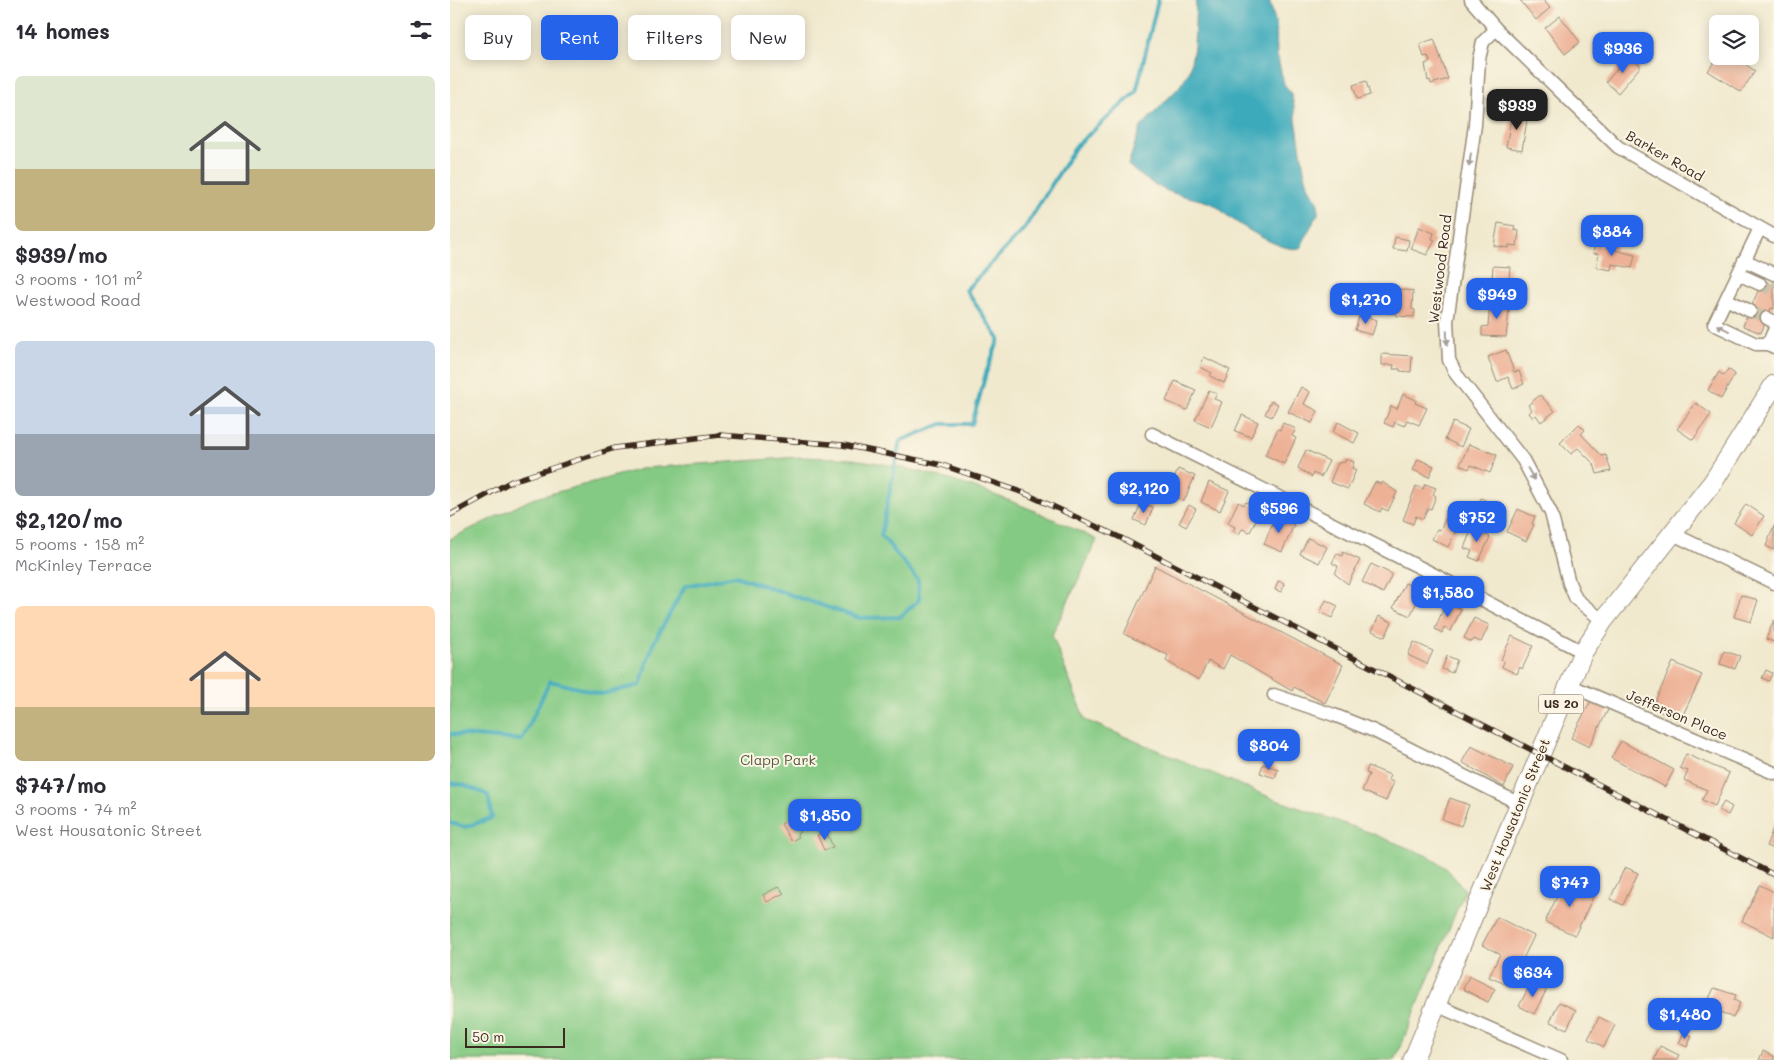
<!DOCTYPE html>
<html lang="en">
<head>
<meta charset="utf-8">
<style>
  :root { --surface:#fff; --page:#f7f7f7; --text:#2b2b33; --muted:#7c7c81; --accent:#2563eb }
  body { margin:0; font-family:Mali,sans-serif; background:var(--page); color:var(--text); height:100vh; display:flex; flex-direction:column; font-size:19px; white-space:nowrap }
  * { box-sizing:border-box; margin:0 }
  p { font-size:16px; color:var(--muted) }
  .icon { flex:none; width:28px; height:28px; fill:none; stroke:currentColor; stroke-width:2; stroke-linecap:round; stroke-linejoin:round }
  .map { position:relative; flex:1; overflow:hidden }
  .drawer { display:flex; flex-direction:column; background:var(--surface); width:450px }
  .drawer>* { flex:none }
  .banner { position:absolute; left:15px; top:15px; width:475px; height:45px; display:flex; gap:10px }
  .fabs { position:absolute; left:1259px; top:15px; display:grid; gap:10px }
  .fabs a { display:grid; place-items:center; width:50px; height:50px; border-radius:8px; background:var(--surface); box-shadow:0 2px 12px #0003; font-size:25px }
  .scale { position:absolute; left:15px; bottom:12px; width:100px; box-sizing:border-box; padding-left:5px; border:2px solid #3b2a1e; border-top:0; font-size:14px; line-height:18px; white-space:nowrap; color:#3b2a1e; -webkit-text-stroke:4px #fcf5e5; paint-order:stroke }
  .price { position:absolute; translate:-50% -42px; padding:0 11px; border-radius:10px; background:var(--accent); color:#fff; font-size:16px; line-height:32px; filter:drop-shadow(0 1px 2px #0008) }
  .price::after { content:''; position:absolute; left:50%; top:30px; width:15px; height:11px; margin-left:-8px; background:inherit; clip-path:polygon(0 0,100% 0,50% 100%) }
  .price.on { background:#222; color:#fff }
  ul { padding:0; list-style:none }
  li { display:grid; align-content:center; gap:10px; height:265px; padding:0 15px }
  li span { display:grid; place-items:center; height:155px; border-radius:8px; color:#555 }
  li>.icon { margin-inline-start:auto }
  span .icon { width:90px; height:90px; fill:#fffc; stroke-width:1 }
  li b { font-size:21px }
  h2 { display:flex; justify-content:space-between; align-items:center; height:60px; padding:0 15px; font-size:21px }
  .chip { padding:0 18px; border-radius:8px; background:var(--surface); box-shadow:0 2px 12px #0003; font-size:18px; line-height:45px }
  .chip.on { background:var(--accent); color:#fff }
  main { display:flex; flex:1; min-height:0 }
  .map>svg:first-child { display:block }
  .green { fill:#85ca84; stroke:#607a51 }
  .water { fill:#3caabb; stroke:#3c6a6c }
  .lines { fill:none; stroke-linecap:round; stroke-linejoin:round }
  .stream { stroke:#3caabb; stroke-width:4 }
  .building { fill:#edb195 }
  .minor-tunnel { stroke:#ccc3ab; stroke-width:12; stroke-dasharray:12 6; stroke-linecap:butt }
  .minor-casing { stroke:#968a76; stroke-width:15 }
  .highway-casing { stroke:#968a76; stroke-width:21 }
  .minor { stroke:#fff; stroke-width:12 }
  .highway { stroke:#fff; stroke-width:19 }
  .rail-casing { stroke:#3b2a1e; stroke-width:5.5 }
  .rail { stroke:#fcf5e5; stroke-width:4; stroke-dasharray:11; stroke-linecap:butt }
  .oneway { fill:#a79f9a }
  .labels { text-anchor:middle; stroke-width:4; stroke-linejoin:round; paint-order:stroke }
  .shield { fill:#fcf5e5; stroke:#75675a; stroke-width:1 }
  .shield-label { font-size:12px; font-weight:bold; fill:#3b2a1e }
  .street-label { font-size:14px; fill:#3b2a1e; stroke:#fcf5e5 }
  .park-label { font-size:14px; fill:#515a3d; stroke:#fcf5e5 }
</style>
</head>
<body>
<main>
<section class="drawer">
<h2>14 homes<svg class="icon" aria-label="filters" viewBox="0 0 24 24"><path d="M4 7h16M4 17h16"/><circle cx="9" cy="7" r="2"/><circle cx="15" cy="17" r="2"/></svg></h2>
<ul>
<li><span style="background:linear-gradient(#dfe7d0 60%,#c2b280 0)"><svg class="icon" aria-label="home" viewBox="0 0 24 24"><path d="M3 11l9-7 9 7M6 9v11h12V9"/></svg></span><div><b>$939/mo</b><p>3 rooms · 101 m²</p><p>Westwood Road</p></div></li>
<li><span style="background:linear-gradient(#c9d6e8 60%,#9aa5b1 0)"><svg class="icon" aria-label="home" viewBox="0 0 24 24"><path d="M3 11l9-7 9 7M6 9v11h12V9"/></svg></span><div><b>$2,120/mo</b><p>5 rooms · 158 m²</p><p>McKinley Terrace</p></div></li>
<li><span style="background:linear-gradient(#ffd9b3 65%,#c2b280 0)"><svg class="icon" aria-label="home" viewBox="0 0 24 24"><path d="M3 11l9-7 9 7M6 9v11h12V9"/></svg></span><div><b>$747/mo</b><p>3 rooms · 74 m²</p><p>West Housatonic Street</p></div></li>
</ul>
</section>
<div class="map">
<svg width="1324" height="1060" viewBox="0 0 1324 1060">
  <rect width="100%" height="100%" fill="#fcf5e5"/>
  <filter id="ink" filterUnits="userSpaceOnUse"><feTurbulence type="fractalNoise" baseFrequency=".02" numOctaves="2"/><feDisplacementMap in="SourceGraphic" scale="10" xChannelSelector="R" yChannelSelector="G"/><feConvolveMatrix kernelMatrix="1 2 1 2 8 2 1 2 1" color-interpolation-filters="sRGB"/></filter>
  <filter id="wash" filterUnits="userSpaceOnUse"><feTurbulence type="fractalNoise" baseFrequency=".0096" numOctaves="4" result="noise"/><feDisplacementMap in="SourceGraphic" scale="20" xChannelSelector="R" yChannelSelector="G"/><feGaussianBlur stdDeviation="1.12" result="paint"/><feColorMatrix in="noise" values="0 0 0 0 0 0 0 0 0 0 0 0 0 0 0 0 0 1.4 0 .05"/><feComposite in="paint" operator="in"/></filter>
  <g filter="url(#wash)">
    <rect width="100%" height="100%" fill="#f0e9ce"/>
    <path class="green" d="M350,457C372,458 394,457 416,461C497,473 573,503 647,540L602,635L635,720L824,799L921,833L978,856L997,869L1015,890L945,1060H0V539L82,499L194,468Z"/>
    <path class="water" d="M746,0H819L826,24L827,55L834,84L841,93L844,106L854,170L859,188L868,202V214L854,239L852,247C837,256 793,227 779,217C773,213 768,206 761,203C749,199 735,197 723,193C708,188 689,176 678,165L690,128L729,87L739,72L744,47Z"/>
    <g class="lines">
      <path class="stream" d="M0,734L72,740L100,681L152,694L190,685L203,644L235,586L285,576L409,618L450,617L469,600L468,580L431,535L450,441L492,424H522L536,373L549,339L516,290L574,229L626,146L686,92L708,0
        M0,783L14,785L38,795L42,818L15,827L0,823"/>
    </g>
    <g id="blocks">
      <path class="building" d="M1070,0H1093L1100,8L1086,20Z
        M1110,16L1130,42L1115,54L1095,28Z
        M984,39L998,79L981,84L980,80L978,81L975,64L980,62L978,56L974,57L970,44Z
        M1178,56L1191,66L1168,93L1156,82Z
        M1268,56H1283L1305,71L1291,92L1258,71Z
        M916,81L920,95L907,99L903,85Z
        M1062,112L1078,114L1072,150L1056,147Z
        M1048,223L1065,226L1064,230L1069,231L1067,246L1059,245V248L1044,246Z
        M969,227L984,233L982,239L985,240L977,255L961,249Z
        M945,237L959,240L957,251L943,249Z
        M1152,242L1166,245L1165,250L1185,255L1182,268L1162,264L1161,270L1146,267L1149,254L1143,253L1145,245L1151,247Z
        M1043,266L1060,267L1058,293L1041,292Z
        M1314,277L1324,281V309L1321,308L1311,333L1293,326Z
        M941,288L963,291L962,309L965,310L964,317L947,316V314L937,313Z
        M1040,301L1060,302L1056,337L1032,336V327L1038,326Z
        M910,314L927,320L922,335L905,330Z
        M1056,350L1064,372L1069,371L1074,384L1063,389L1058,377L1047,382L1038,357Z
        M932,354L962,356L961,372L950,371V369H943L944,365H932Z
        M754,357L780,370L774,383L760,376L762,373L750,367Z
        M1278,369L1285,374L1271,399L1258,390L1269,372L1274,376Z
        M725,381L746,390L737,410L716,401Z
        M851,387L860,392L854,404L868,411L862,423L838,412Z
        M759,390L767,394L764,399L772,402L761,427L745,420Z
        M953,394L966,400L965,403L977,408L969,425L957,420L954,426L945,422L943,427L934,423L941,406L947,409Z
        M1090,395L1105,411L1091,422L1086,415L1083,418L1079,413L1082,410L1078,405Z
        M821,401L828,404L822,417L815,414Z
        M1246,403L1261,414L1243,440L1227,429Z
        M792,415L808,422L801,437L785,431Z
        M888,422L909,433L904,443L883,432Z
        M1003,422L1019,429L1011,447L995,439Z
        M833,423L846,429L842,436L846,438L834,464L815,455L828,429L830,430Z
        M1129,424L1135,430L1131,434L1152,456L1156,455L1161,471L1147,474L1144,464L1128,448L1121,454L1110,443Z
        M1019,444L1047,455L1040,473L1021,465L1019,469L1010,465Z
        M856,450L879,461L871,477L863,473L862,477L848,468Z
        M896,459L904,462L902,468L906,470L898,489L880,482L888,463L895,462Z
        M968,459L984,466L979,477L963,470Z
        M728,469L745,476L734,501L718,494Z
        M759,482L779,491L770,511L751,502Z
        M925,482L931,484L932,482L947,492L938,511L932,508L930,512L914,504Z
        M975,484L986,488L983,494L986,496L981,509L978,508L973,519L966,516L963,524L953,520L966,486L973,489Z
        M1031,498L1044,505L1038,520L1024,514Z
        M788,502L794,505L796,502L811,510L800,532L792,529L789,534L783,531L785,527L778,523Z
        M691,503L703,507L696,525L684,520Z
        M1296,504L1314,516L1302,535L1284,523Z
        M739,505L746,509L736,527L729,523Z
        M1068,509L1085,517L1082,524L1084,525L1076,541L1057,532Z
        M999,511L1012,518L998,547L982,539L987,529L990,530Z
        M825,517L830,520L831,517L844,525L832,552L814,544Z
        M1023,526L1031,529L1030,532L1040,537L1029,561L1019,557L1022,551L1014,548Z
        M1324,526V550L1316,546Z
        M858,538L877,547L869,563L850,554Z
        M893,552L910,560L898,584L885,574L888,566L882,563L887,553L892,556Z
        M921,564L942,574L933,593L912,582Z
        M705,566L893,665L875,703L844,687L842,691L780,655L773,669L758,661L749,680L716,661L718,655L674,634Z
        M828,581L834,583L832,592L825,590Z
        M955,583L972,591L960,616L943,608Z
        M1291,595L1308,600L1301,622L1284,617Z
        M876,600L888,606L882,618L870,612Z
        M996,602L1011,609L1001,631L994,628L992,633L985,629Z
        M929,616L942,622L935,637L922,631Z
        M1024,618L1039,625L1031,642L1024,639L1022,642L1014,638Z
        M1324,620V642L1316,639Z
        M1062,636L1083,646L1072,669L1070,667L1067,674L1052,667L1054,661L1051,659Z
        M964,642L983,651L977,664L958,655Z
        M1274,651L1290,656L1285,669L1270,664Z
        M997,656L1007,660L1002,673L992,669Z
        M1223,662L1252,675L1230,721L1202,708Z
        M1316,670L1322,673L1319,681L1312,678Z
        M1143,697L1160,706L1139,747L1121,738Z
        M1171,741L1224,770L1215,787L1161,758Z
        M1021,746L1063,767L1054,787L1012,762Z
        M1236,754L1279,773L1265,806L1252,800L1257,790L1234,780L1238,771L1230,768Z
        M813,764L828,769L825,778L810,773Z
        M918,766L940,775L938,780L944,782L936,801L912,791L919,774L916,773Z
        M1000,798L1019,805L1011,826L992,819Z
        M1274,802L1282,807L1278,815L1269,810Z
        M341,818L350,832L347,834L349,837L341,841L331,824Z
        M1324,826V849L1316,846Z
        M376,831L383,847L374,850L367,835Z
        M1175,867L1188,873L1173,905L1160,899Z
        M1115,880L1145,893L1125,935L1095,922Z
        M1310,885L1324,892V937L1292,921Z
        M328,887L334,893L317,902L313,895Z
        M1047,917L1084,936L1060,986L1039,977L1050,954L1032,945Z
        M1019,976L1045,989L1038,1002L1013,989Z
        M1082,981L1097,989L1084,1014L1069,1006Z
        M1264,988L1286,995L1284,1000L1290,1003L1283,1018L1256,1005Z
        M1109,1002L1126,1010L1117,1029L1100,1022Z
        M1149,1017L1165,1025L1154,1047L1138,1039Z
        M1234,1032L1242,1036L1237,1047L1229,1043Z
        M1210,1046L1229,1055L1226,1060H1204Z
        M1313,1051L1324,1056V1060H1309Z"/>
    </g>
  </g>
  <g filter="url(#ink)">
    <use href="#blocks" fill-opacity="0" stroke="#968a76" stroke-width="1"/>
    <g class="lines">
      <path class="minor-tunnel" d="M1310,284L1324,291
        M1300,311L1317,318"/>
      <defs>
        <path id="minor" d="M1021,0L1046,29L1168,147L1324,236
          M1046,29L1033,42L1029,59L1025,125L997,321L999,360L1006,374L1073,460L1101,513L1119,583L1126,599L1153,621
          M1310,228L1264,324L1306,344H1318L1324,347
          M1294,260L1324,274
          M1288,274L1310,284
          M1276,299L1300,311
          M1317,318L1324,322
          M1318,344L1324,331
          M702,434L977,571L1133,652
          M1221,533L1324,583
          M1119,685L1324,773
          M824,695L884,715L924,731L1070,804
          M986,1005L1111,1060"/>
        <path id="highway" d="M963,1060L1133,652L1153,621L1263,482L1324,385"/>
      </defs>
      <use href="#minor" class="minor-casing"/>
      <use href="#highway" class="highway-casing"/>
      <use href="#minor" class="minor"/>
      <use href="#highway" class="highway"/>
      <defs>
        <path id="rail" d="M0,515L62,481L165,448L270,435L393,445L492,465L574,493L669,537L1324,875"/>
      </defs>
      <use href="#rail" class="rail-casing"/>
      <use href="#rail" class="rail"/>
    </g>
    <defs><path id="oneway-solid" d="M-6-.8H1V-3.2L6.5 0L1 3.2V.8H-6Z" transform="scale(1.25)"/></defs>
    <g class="oneway">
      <use href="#oneway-solid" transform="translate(1020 160) rotate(98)"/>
      <use href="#oneway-solid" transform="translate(1273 328) rotate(-154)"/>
      <use href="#oneway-solid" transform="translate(997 338) rotate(88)"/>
      <use href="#oneway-solid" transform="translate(1081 474) rotate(59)"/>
    </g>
  </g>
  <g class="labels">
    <rect class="shield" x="1088.5" y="694.5" width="45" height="19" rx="4"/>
    <g class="shield-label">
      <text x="1111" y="708">US 20</text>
    </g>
    <g class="street-label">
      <text transform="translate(1215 156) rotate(30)" y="5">Barker Road</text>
      <text transform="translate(990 269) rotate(-83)" y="5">Westwood Road</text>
      <text transform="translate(1227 715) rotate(23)" y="5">Jefferson Place</text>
      <text transform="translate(1065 815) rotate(-68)" y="5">West Housatonic Street</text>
    </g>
    <g class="park-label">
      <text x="328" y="765">Clapp Park</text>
    </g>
  </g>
</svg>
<div class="fabs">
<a><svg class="icon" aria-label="layers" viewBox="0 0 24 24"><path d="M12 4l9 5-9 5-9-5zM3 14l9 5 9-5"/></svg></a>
</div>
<div class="scale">50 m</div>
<b class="price" style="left:1173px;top:74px">$936</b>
<b class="price on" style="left:1067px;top:131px">$939</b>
<b class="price" style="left:1162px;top:257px">$884</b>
<b class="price" style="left:1047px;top:320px">$949</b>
<b class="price" style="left:916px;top:325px">$1,270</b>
<b class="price" style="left:694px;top:514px">$2,120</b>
<b class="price" style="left:829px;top:534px">$596</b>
<b class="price" style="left:1027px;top:543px">$752</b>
<b class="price" style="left:998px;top:618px">$1,580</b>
<b class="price" style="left:819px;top:771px">$804</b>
<b class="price" style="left:375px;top:841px">$1,850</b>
<b class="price" style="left:1120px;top:908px">$747</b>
<b class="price" style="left:1083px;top:998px">$634</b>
<b class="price" style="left:1235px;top:1040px">$1,480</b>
<div class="banner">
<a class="chip">Buy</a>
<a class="chip on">Rent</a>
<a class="chip">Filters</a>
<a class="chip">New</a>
</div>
</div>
</main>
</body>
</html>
